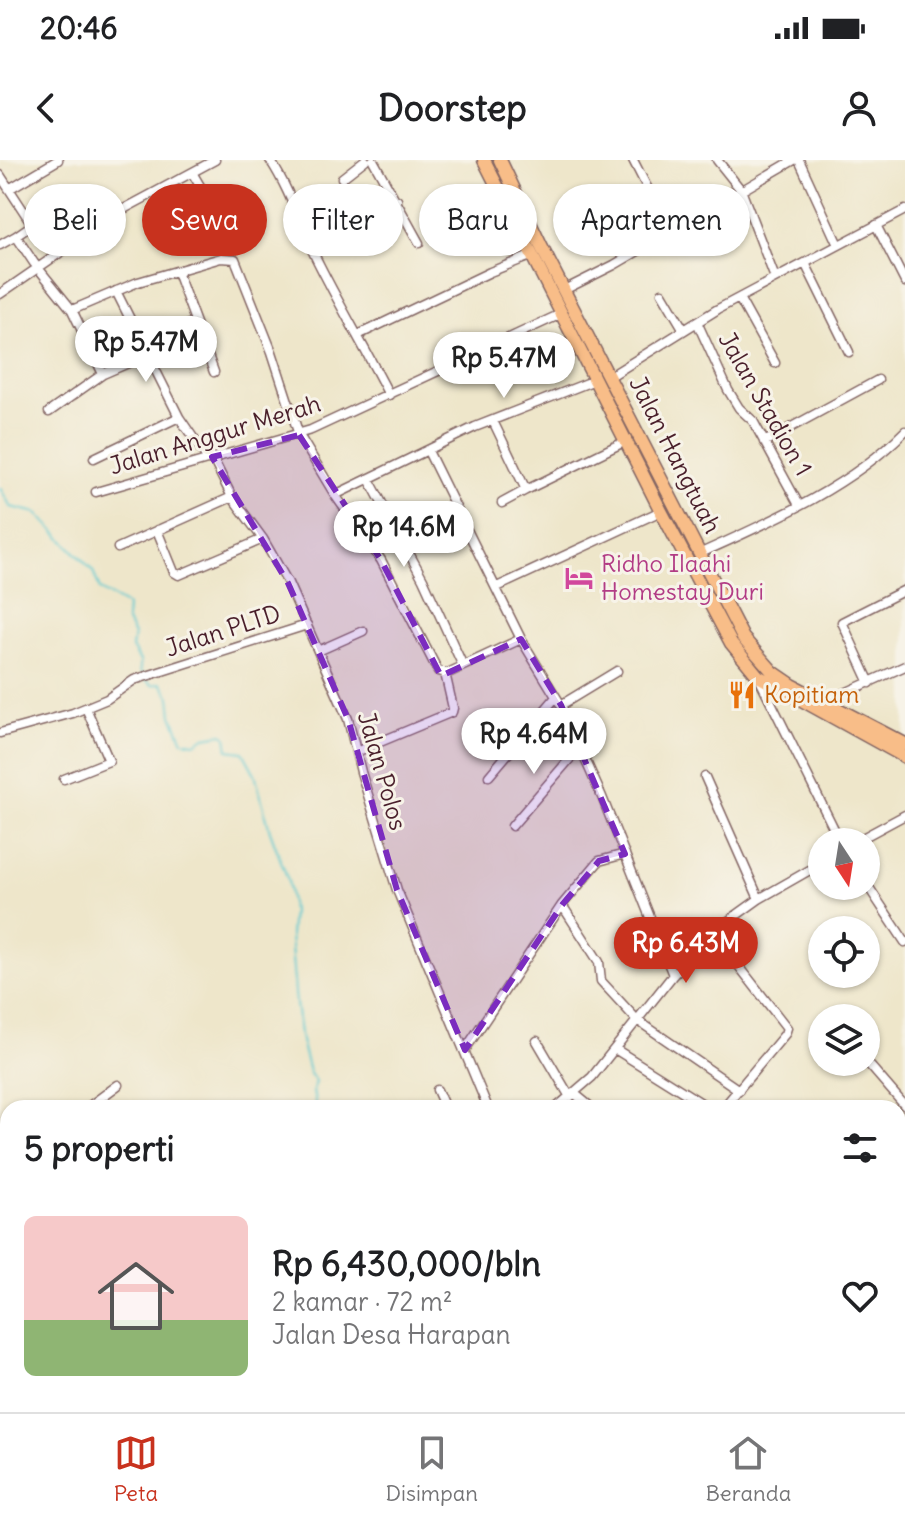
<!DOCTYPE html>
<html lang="id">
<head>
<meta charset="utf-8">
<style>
  :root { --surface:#fff; --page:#f2f2f2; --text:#202124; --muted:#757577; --line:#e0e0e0; --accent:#c8321e }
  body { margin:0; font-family:Delius,sans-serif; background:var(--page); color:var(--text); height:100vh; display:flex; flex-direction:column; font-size:30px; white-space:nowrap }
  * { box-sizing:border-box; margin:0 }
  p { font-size:26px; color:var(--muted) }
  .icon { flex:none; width:44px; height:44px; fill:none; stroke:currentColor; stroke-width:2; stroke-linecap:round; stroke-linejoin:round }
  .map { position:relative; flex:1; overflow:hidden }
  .panel { position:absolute; left:0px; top:940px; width:906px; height:312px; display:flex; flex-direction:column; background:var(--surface); border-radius:24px 24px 0 0; box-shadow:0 2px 6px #0004 }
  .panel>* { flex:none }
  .top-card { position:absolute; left:24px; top:24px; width:858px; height:72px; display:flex; gap:16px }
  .needle { width:52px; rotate:168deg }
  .tools { position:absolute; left:808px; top:668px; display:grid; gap:16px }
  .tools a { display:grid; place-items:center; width:72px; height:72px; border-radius:50%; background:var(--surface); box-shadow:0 2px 6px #0004; font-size:40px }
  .price { position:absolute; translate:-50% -68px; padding:0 18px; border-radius:28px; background:#fff; color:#222; font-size:26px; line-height:52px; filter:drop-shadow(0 2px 4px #0008) }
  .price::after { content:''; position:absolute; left:50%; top:48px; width:24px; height:18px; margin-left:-12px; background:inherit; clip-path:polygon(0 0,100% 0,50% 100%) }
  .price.on { background:var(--accent); color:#fff }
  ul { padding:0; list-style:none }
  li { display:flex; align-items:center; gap:24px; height:200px; padding:0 24px }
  li span { display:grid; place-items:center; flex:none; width:224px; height:160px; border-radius:12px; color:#555 }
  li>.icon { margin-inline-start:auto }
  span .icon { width:96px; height:96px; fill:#fffc; stroke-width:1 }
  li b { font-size:34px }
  h2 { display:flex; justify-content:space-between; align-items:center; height:96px; padding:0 24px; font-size:34px }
  .tag { padding:0 28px; border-radius:36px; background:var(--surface); box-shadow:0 2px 6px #0004; font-size:28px; line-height:72px }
  .tag.on { background:var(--accent); color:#fff }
  .status { display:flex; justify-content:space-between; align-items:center; height:56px; padding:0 40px; background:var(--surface); direction:ltr }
  .status svg { height:22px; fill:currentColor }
  header { display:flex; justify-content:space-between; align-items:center; height:104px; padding:0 24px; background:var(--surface); font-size:36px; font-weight:700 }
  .tabs { display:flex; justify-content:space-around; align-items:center; height:112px; border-top:2px solid var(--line); background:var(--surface); font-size:22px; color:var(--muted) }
  .tabs a { display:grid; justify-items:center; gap:4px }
  .tabs .on { color:var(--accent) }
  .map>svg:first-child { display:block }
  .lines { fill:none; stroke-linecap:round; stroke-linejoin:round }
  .stream { stroke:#5cc9d1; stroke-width:2 }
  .minor-casing { stroke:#836563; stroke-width:11 }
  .highway-casing { stroke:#836563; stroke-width:15 }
  .minor { stroke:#fff; stroke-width:8 }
  .highway { stroke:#f8bd88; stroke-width:12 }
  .marked { fill:#7b2cbf; fill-opacity:0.2; stroke:#7b2cbf; stroke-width:6; stroke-dasharray:16 10; stroke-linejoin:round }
  .labels { text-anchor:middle; stroke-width:6; stroke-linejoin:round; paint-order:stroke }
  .street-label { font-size:24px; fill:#4a1f2b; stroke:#f7f3e8 }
  .hotel-label { font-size:24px; fill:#b23c85; stroke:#f7f3e8; text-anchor:start }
  .food-label { font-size:24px; fill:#c56008; stroke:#f7f3e8; text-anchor:start }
</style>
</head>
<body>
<div class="status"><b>20:46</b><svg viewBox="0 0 49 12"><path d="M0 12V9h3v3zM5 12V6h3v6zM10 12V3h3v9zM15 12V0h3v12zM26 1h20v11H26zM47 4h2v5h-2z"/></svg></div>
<header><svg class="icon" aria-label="back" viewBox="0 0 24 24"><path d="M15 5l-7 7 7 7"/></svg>Doorstep<svg class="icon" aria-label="person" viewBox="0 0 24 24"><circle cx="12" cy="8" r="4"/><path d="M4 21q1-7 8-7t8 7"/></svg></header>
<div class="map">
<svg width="905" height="1252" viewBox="0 0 905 1252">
  <rect width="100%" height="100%" fill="#f7f3e8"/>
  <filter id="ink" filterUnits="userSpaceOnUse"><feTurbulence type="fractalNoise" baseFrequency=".0125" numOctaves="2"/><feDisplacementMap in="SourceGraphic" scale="16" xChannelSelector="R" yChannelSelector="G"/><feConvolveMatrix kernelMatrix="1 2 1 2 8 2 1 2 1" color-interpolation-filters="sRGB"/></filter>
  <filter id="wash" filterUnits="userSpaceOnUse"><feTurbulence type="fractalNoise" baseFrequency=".006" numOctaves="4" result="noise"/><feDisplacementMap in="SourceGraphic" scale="32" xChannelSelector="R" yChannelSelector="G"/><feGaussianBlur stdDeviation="1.8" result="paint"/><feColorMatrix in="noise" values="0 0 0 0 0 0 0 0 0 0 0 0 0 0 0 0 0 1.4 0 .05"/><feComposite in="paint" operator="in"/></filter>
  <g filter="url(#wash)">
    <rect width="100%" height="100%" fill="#eee6ca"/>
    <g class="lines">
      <path class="stream" d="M0,328L11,347L37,353L93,411L100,430L127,446L126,460L134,475L132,488L140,501V511L143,514
        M146,520L152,525L161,523L170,537L172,555L183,581L195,583L205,577L223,574L226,576L228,590L243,592L255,614L270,671L288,720L292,751L290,775L296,844L301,881L309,912L315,921L313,931L316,948"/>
    </g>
  </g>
  <g filter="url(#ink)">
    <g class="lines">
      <defs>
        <path id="minor" d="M270,0C290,30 300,64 315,96C338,143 365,188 389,235
          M373,0L419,83
          M633,0L670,72
          M717,0L741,30L775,118
          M799,0L838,85
          M193,14L207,38L234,70
          M0,15L30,61L29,67L16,76L34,103L72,150L103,214L149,194
          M342,18L365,0
          M9,29L58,0
          M361,63L397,40
          M876,65L905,122
          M0,85L16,76
          M805,103L849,192
          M177,112L214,212
          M564,130L614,105L794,0
          M116,131L179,257L207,298
          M662,133L684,170
          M0,134L122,50L215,0
          M739,138L775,203
          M72,150L138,122L221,98L235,99L272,192L299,275L335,335L381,400L438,511L448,513L521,479
          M697,162L728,230L739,248L753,261L799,345
          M358,175L490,112L533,95
          M143,183L194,162
          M609,217L718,149L905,50
          M49,252L103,214
          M493,261L526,330L626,281
          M764,282L878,220
          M428,291L521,479L561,545L602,637L673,815
          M212,297L232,337L263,379L288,423L348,559L361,612L397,730L488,948
          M94,298L179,257
          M369,319L423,419L463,506
          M96,332L311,270L563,153
          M335,335L475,267L595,220
          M502,343L526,330
          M157,370L174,412L179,415L263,379
          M118,388L232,337
          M701,393C772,361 850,327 905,271
          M497,427L661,351
          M318,491L363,471
          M759,518L839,679L838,682
          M870,523L842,462L905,430
          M825,542L905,506
          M561,545L617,511
          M0,573L73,553L107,539L134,520L307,465
          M356,592L452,552L453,548L445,513
          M489,616L556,537
          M705,617L759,739
          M64,619L109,601L86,548
          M512,666L580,587
          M855,682L905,655
          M866,723L905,782
          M562,745L599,802L601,821L637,860L739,930
          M714,774L787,868L785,874L723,948
          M537,881L570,937
          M615,889L709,948
          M465,890L562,745L599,701L625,694
          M866,901L905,946
          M437,930L445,948
          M575,934L592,948
          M87,948L118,925
          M556,948L592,917L673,815L727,762L759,739L822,703
          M898,970L905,965
          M0,984L8,981
          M0,1087L8,1113
          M898,1118L905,1112
          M0,1138L8,1137
          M898,1154L905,1159
          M898,1226L905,1231
          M247,1244L252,1252
          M720,1244L732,1252
          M836,1244L848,1252
          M98,1252L106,1244
          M527,1252V1244
          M643,1252L648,1244
          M763,1252L772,1244"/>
        <path id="highway" d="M484,0L661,351L731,483L758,516L905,597
          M500,0L542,88L743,478L773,512L792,525L905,584"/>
      </defs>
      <use href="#minor" class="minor-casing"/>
      <use href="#highway" class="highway-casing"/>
      <use href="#minor" class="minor"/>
      <use href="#highway" class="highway"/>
    </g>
  </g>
  <path class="marked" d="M299,275L381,400L441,516L521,479L561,545L625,694L599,701L562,745L465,890L397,730L348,559L288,423L212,297Z"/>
  <defs>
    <symbol id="hotel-bare" viewBox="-9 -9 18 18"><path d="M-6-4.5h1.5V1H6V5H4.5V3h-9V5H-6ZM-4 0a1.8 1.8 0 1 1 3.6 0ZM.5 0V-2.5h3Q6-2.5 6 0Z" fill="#d1479c" stroke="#f7f3e8" stroke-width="2.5" paint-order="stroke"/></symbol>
    <symbol id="restaurant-bare" viewBox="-9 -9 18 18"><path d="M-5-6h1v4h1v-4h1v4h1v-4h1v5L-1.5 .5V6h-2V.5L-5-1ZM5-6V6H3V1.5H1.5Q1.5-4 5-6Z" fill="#e8710a" stroke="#f7f3e8" stroke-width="2.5" paint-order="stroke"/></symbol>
  </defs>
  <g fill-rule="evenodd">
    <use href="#hotel-bare" x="559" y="398" width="40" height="40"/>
    <use href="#restaurant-bare" x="722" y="515" width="40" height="40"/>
  </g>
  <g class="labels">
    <g class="street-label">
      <text transform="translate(765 244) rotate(60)" y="8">Jalan Stadion 1</text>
      <text transform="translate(215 275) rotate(-17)" y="8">Jalan Anggur Merah</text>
      <text transform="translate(675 295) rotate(63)" y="8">Jalan Hangtuah</text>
      <text transform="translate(223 471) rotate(-18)" y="8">Jalan PLTD</text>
      <text transform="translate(382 611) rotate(74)" y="8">Jalan Polos</text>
    </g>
    <g class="hotel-label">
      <text x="601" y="412">Ridho Ilaahi<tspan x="601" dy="28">Homestay Duri</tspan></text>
    </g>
    <g class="food-label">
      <text x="764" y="543">Kopitiam</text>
    </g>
  </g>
</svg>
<div class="tools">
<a><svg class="needle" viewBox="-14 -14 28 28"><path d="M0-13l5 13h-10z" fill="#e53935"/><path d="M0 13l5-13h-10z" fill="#757577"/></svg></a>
<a><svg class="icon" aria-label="locate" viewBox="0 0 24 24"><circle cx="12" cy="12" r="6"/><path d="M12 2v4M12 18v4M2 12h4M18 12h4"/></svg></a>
<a><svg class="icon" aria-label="layers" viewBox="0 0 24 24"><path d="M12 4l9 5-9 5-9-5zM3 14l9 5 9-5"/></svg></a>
</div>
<b class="price" style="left:146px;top:224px">Rp 5.47M</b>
<b class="price" style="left:504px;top:240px">Rp 5.47M</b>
<b class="price" style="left:404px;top:409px">Rp 14.6M</b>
<b class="price" style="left:534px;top:616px">Rp 4.64M</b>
<b class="price on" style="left:686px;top:825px">Rp 6.43M</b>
<div class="top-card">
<a class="tag">Beli</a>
<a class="tag on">Sewa</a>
<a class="tag">Filter</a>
<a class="tag">Baru</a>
<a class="tag">Apartemen</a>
</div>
<section class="panel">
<h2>5 properti<svg class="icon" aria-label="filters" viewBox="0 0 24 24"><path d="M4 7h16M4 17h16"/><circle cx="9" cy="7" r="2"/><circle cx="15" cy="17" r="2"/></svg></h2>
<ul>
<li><span style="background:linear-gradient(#f6c9c9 65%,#8fb573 0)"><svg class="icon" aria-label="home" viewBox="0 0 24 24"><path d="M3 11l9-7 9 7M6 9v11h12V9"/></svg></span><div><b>Rp 6,430,000/bln</b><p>2 kamar · 72 m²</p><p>Jalan Desa Harapan</p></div><svg class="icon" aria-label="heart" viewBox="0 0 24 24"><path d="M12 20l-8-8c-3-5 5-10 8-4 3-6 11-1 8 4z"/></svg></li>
</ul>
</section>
</div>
<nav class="tabs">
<a class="on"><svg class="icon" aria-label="map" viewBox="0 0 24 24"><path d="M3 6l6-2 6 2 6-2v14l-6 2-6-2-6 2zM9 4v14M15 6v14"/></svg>Peta</a>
<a><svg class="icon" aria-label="saved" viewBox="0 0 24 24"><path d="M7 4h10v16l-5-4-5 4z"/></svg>Disimpan</a>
<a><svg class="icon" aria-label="home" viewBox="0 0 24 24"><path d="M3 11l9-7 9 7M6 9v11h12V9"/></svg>Beranda</a>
</nav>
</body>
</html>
